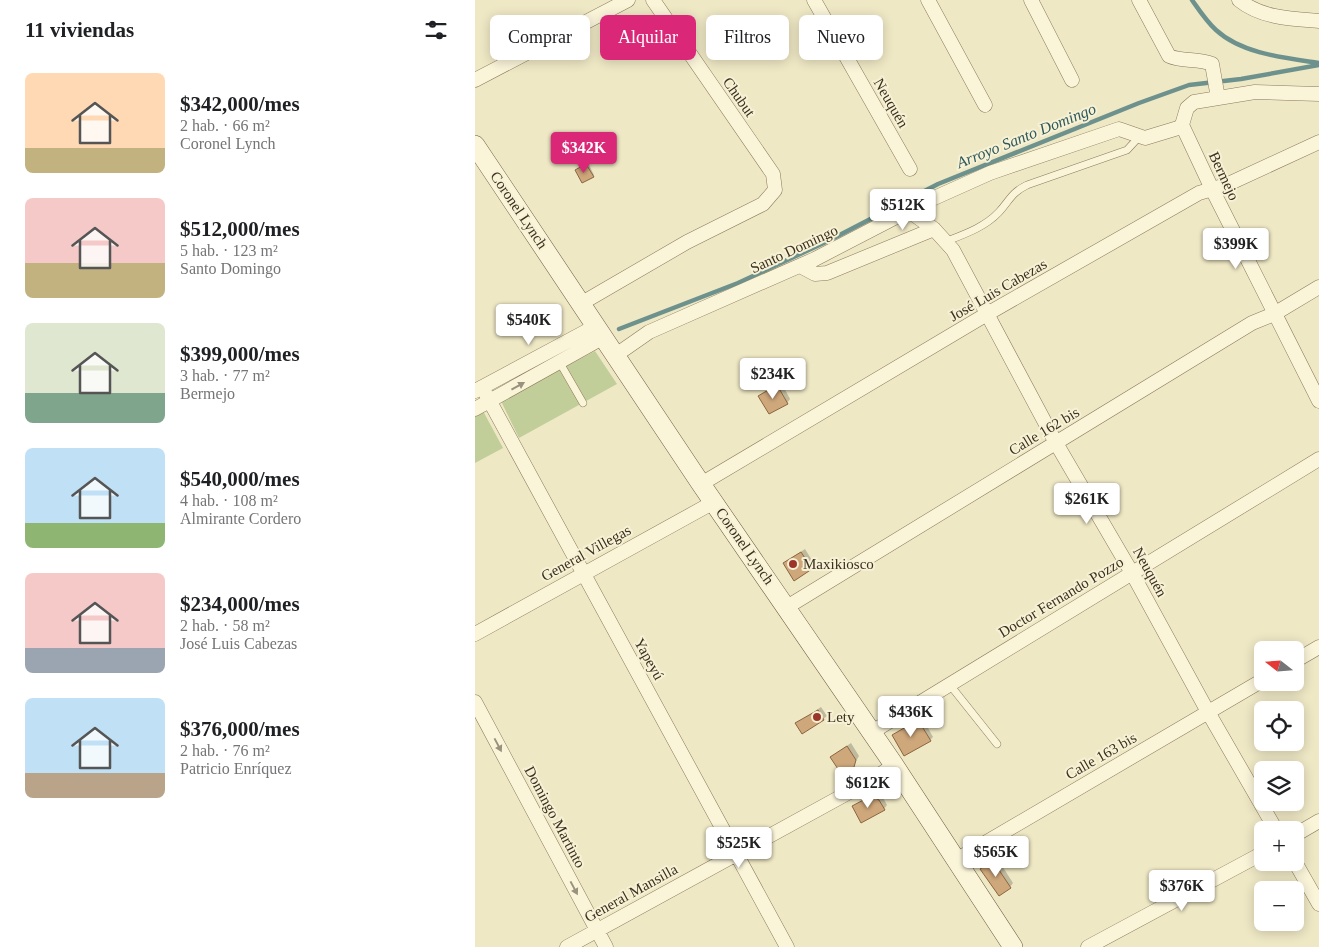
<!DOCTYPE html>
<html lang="es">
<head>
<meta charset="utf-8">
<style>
  :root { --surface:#fff; --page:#f6f6f6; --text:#202124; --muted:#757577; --accent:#db2777 }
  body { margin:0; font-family:Georgia,serif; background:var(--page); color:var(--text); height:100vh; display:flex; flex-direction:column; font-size:19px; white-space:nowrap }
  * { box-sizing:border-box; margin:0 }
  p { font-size:16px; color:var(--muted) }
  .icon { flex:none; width:28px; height:28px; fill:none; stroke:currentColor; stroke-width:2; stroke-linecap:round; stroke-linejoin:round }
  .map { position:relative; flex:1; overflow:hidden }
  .details { display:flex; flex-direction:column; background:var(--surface); width:475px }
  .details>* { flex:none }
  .top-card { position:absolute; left:15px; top:15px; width:475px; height:45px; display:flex; gap:10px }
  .needle { width:32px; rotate:287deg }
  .tools { position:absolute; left:779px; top:641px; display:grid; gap:10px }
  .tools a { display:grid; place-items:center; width:50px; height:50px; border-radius:8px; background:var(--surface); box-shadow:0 2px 12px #0003; font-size:25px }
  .price { position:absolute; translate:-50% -42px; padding:0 11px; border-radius:5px; background:#fff; color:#222; font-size:16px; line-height:32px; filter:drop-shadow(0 1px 2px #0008) }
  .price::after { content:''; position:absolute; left:50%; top:30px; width:15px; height:11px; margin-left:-8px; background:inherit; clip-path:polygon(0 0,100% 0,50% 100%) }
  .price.selected { background:var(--accent); color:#fff }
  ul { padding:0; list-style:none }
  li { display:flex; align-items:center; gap:15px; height:125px; padding:0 25px }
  li span { display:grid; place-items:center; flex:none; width:140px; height:100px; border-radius:8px; color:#555 }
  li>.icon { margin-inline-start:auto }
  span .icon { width:60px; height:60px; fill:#fffc; stroke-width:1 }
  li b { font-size:21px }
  h2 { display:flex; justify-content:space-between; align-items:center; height:60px; padding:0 25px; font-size:21px }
  .chip { padding:0 18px; border-radius:8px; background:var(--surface); box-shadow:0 2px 12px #0003; font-size:18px; line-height:45px }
  .chip.selected { background:var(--accent); color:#fff }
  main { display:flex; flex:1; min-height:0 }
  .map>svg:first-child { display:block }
  .green { fill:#c2ce99 }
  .shadow { fill:#0003 }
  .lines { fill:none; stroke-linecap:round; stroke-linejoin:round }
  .stream { stroke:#6d928d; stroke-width:4.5 }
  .building { fill:#cea77b; stroke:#8b6640 }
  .lane-casing { stroke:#8b7a5b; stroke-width:8 }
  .street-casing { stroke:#8b7a5b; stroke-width:15 }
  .secondary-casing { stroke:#6d5b3e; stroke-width:20 }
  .lane { stroke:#faf4d9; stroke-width:7 }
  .street { stroke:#faf4d9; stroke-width:14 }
  .secondary { stroke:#faf4d9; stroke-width:19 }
  .oneway { fill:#9a927c }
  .poi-dot { fill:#9c3529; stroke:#f7f1d5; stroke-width:2 }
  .labels { text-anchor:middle; stroke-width:4; stroke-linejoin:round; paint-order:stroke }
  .street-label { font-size:15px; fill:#3b301f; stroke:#f7f1d5 }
  .poi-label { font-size:15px; fill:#3b301f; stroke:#f7f1d5; text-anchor:start }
  .water-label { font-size:16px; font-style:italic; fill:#2e595b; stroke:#f7f1d5 }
</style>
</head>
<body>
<main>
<section class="details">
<h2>11 viviendas<svg class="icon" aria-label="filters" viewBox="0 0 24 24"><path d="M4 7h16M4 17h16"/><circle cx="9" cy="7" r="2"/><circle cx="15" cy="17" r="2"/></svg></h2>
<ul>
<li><span style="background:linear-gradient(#ffd9b3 75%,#c2b280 0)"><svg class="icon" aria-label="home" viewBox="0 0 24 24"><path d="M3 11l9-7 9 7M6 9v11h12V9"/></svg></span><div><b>$342,000/mes</b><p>2 hab. · 66 m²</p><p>Coronel Lynch</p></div></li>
<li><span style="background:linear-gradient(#f6c9c9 65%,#c2b280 0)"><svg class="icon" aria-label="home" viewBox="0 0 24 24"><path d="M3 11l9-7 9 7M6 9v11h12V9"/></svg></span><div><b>$512,000/mes</b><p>5 hab. · 123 m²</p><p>Santo Domingo</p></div></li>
<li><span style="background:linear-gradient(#dfe7d0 70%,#7fa58c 0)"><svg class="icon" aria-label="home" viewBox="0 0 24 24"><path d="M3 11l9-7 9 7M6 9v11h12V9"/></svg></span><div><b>$399,000/mes</b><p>3 hab. · 77 m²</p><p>Bermejo</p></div></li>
<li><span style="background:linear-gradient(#bfe0f5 75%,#8fb573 0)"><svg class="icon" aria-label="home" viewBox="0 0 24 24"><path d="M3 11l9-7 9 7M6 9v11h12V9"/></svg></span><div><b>$540,000/mes</b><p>4 hab. · 108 m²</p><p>Almirante Cordero</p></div></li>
<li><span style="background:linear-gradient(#f6c9c9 75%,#9aa5b1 0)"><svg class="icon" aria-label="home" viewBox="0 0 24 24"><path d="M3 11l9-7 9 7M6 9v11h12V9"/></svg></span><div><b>$234,000/mes</b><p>2 hab. · 58 m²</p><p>José Luis Cabezas</p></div></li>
<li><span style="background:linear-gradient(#bfe0f5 75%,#b9a48a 0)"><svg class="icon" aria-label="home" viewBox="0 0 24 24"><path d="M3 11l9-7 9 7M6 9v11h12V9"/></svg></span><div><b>$376,000/mes</b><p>2 hab. · 76 m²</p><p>Patricio Enríquez</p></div></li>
</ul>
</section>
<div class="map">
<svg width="844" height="947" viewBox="0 0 844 947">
  <rect width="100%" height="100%" fill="#efe8c5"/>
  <path class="green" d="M120,351L142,384L44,438L26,401Z
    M8,411L28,448L0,463V415Z"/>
  <path class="shadow" d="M113,163L119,175L118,176L103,169Z
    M306,382L315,399L312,403L285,396Z
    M330,549L340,565L336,568L313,560Z
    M346,707L352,716L348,719L322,723Z
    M447,717L458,737L455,740L418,735Z
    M376,743L384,756L378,766L360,754Z
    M400,793L407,796L412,805L409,809L378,806Z
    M522,858L538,883L535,887L510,866Z"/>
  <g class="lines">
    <path class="stream" d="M717,0C724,10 732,22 741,30C767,54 811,58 844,63
      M144,329L263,283L353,241L463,184L664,103L714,85L766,79L844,65"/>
  </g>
  <path class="building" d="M111,164L119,177L107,183L100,170Z
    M302,385L313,404L294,414L283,396Z
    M326,552L337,569L319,581L308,563Z
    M343,710L349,720L327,734L320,723Z
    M443,720L456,741L429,756L417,735Z
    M372,746L381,760L379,767L367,775L355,757Z
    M396,796L404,800L410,810L386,823L377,806Z
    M518,861L536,888L524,896L505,869Z"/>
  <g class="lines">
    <defs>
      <path id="lane" d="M472,241C490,234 510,227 524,212C535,200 536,193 552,185L652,150L664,137
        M85,363L108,403
        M475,685L522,744"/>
      <path id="street" d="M339,0L435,169
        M453,0L510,105
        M556,0L597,80
        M664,0L694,56C707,62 723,58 737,64L743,98
        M764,0C786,18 817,19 844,21
        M0,80L153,0
        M707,125L737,189L844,401
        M434,211L459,229L478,250L581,443L657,573L733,712L801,830
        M325,266L340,274L352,273L459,229
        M107,303L212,242L288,204L300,190L298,174L178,0
        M141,355L174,332L340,259L448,203L515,173L644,129L670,138L703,128L707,125L712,108L719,102L780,92L844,94
        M7,387L312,947
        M0,391L121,326
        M0,409L129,337
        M226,484L512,314L724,193L751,185L844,142
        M312,607L777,323L799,314L844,287
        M0,634L239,502
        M820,661L844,647
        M0,702L131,947
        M397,732L844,459
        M820,835L844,821
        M481,860L788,680
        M820,862L844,904
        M92,947L400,778L419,765
        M613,947L788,853"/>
      <path id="secondary" d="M0,145L226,484L419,765L538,947"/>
    </defs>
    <use href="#lane" class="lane-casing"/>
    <use href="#street" class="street-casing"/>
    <use href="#secondary" class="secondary-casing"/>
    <use href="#lane" class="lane"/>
    <use href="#street" class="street"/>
    <use href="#secondary" class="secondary"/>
  </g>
  <defs><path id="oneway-solid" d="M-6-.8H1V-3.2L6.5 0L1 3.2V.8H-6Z" transform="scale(1.25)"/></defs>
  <g class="oneway">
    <use href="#oneway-solid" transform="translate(43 386) rotate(-29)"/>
    <use href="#oneway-solid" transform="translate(23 745) rotate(62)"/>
    <use href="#oneway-solid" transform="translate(99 888) rotate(62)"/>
  </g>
  <g class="poi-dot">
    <circle cx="318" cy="564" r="5"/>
    <circle cx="342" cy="717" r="5"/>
  </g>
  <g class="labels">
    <g class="street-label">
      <text transform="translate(264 97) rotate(55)" y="5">Chubut</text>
      <text transform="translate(416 103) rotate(60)" y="5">Neuquén</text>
      <text transform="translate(749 176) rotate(65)" y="5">Bermejo</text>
      <text transform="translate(44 210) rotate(56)" y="5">Coronel Lynch</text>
      <text transform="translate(319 249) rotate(-25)" y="5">Santo Domingo</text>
      <text transform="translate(523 290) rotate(-30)" y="5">José Luis Cabezas</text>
      <text transform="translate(569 431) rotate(-31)" y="5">Calle 162 bis</text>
      <text transform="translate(270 546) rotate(55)" y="5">Coronel Lynch</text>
      <text transform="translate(111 553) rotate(-29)" y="5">General Villegas</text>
      <text transform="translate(675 572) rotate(61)" y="5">Neuquén</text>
      <text transform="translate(586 597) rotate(-31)" y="5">Doctor Fernando Pozzo</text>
      <text transform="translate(174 659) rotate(61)" y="5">Yapeyú</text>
      <text transform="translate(626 756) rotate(-30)" y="5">Calle 163 bis</text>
      <text transform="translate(80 817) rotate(62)" y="5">Domingo Martinto</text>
      <text transform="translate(156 893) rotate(-29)" y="5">General Mansilla</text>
    </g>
    <g class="poi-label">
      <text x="328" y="569">Maxikiosco</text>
      <text x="352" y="722">Lety</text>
    </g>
    <g class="water-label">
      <text transform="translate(551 135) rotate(-22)" y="6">Arroyo Santo Domingo</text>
    </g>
  </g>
</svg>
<div class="tools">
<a><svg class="needle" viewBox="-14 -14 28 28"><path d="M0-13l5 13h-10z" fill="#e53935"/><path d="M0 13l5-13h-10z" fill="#757577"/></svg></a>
<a><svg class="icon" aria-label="locate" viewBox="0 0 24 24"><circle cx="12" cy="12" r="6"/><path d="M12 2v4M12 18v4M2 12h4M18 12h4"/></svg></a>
<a><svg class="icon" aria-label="layers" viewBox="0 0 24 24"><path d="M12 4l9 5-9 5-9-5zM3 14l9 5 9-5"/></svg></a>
<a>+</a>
<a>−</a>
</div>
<b class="price selected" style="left:109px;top:174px">$342K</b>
<b class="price" style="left:428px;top:231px">$512K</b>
<b class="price" style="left:761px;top:270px">$399K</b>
<b class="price" style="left:54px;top:346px">$540K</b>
<b class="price" style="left:298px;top:400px">$234K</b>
<b class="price" style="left:612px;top:525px">$261K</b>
<b class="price" style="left:436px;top:738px">$436K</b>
<b class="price" style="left:393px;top:809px">$612K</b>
<b class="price" style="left:264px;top:869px">$525K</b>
<b class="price" style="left:521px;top:878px">$565K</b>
<b class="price" style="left:707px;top:912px">$376K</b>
<div class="top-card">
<a class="chip">Comprar</a>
<a class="chip selected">Alquilar</a>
<a class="chip">Filtros</a>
<a class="chip">Nuevo</a>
</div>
</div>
</main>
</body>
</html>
